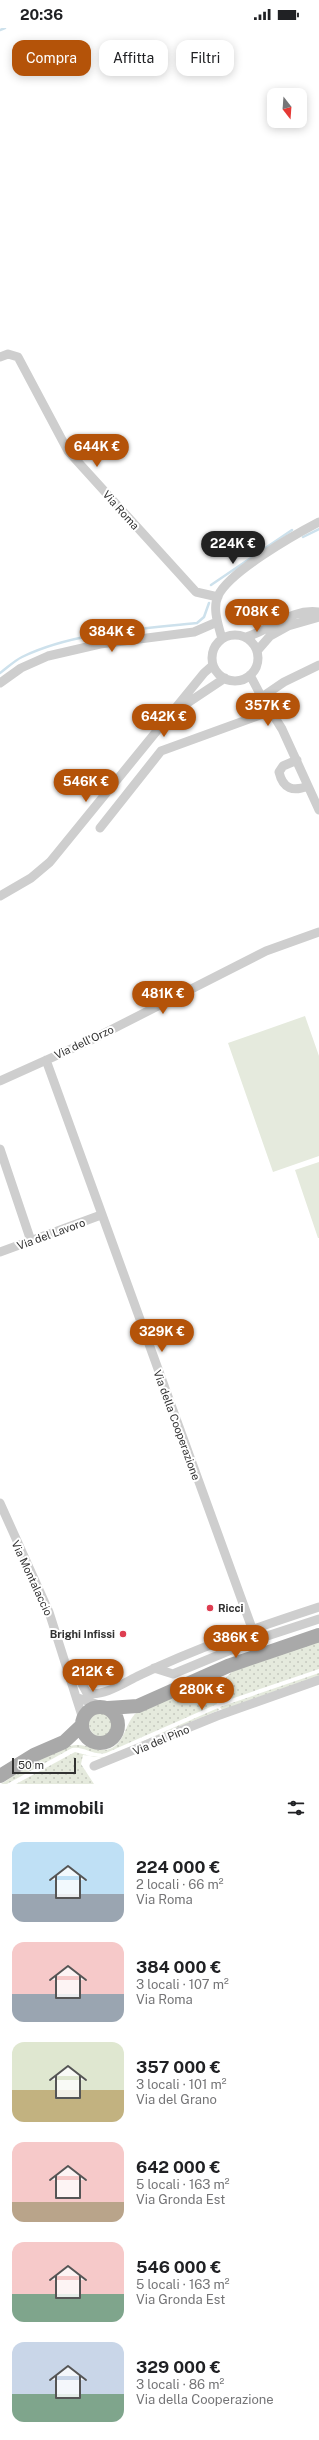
<!DOCTYPE html>
<html lang="it">
<head>
<meta charset="utf-8">
<style>
  :root { --surface:#fff; --page:#f2f2f2; --text:#202124; --muted:#757577; --accent:#b45309 }
  body { margin:0; font-family:"Public Sans",sans-serif; background:var(--page); color:var(--text); height:100vh; display:flex; flex-direction:column; font-size:15px; white-space:nowrap }
  * { box-sizing:border-box; margin:0 }
  p { font-size:13px; color:var(--muted) }
  .icon { flex:none; width:22px; height:22px; fill:none; stroke:currentColor; stroke-width:2; stroke-linecap:round; stroke-linejoin:round }
  .map { position:relative; height:1756px; overflow:hidden }
  .details { display:flex; flex-direction:column; background:var(--surface); flex:1 }
  .details>* { flex:none }
  .banner { position:absolute; left:12px; top:12px; width:295px; height:36px; display:flex; gap:8px }
  .needle { width:26px; rotate:163deg }
  .buttons { position:absolute; left:267px; top:60px; display:grid; gap:8px }
  .buttons a { display:grid; place-items:center; width:40px; height:40px; border-radius:8px; background:var(--surface); box-shadow:0 2px 10px #0003; font-size:20px }
  .scale { position:absolute; left:12px; bottom:10px; width:64px; box-sizing:border-box; padding-left:4px; border:2px solid #313131; border-top:0; font-size:11px; line-height:14px; white-space:nowrap; color:#313131; -webkit-text-stroke:3px #fff; paint-order:stroke }
  .price { position:absolute; translate:-50% -34px; padding:0 9px; border-radius:14px; background:var(--accent); color:#fff; font-size:13px; line-height:26px; filter:drop-shadow(0 1px 2px #0008) }
  .price::after { content:''; position:absolute; left:50%; top:24px; width:12px; height:9px; margin-left:-6px; background:inherit; clip-path:polygon(0 0,100% 0,50% 100%) }
  .price.selected { background:#222; color:#fff }
  ul { padding:0; list-style:none }
  li { display:flex; align-items:center; gap:12px; height:100px; padding:0 12px }
  li span { display:grid; place-items:center; flex:none; width:112px; height:80px; border-radius:12px; color:#555 }
  li>.icon { margin-inline-start:auto }
  span .icon { width:48px; height:48px; fill:#fffc; stroke-width:1 }
  li b { font-size:17px }
  h2 { display:flex; justify-content:space-between; align-items:center; height:48px; padding:0 12px; font-size:17px }
  .tag { padding:0 14px; border-radius:12px; background:var(--surface); box-shadow:0 2px 10px #0003; font-size:14px; line-height:36px }
  .tag.selected { background:var(--accent); color:#fff }
  .status { display:flex; justify-content:space-between; align-items:center; height:28px; padding:0 20px; background:var(--surface); direction:ltr }
  .status svg { height:11px; fill:currentColor }
  .map>svg:first-child { display:block }
  .grass { fill:url(#grass-dots) }
  .garden { fill:#e5eadd }
  .lines { fill:none; stroke-linecap:round; stroke-linejoin:round }
  .stream { stroke:#cde1ec; stroke-width:2.5 }
  .minor { stroke:#cecece; stroke-width:9 }
  .primary { stroke:#a9a9a9; stroke-width:14 }
  .poi-dot { fill:#de3d50; stroke:#fff; stroke-width:1.5 }
  .labels { text-anchor:middle; stroke-width:4; stroke-linejoin:round; paint-order:stroke }
  .street-label { font-size:11px; fill:#313131; stroke:#fff }
  .poi-label { font-size:11px; font-weight:bold; fill:#313131; stroke:#fff; text-anchor:start }
</style>
</head>
<body>
<div class="status"><b>20:36</b><svg viewBox="0 0 49 12"><path d="M0 12V9h3v3zM5 12V6h3v6zM10 12V3h3v9zM15 12V0h3v12zM26 1h20v11H26zM47 4h2v5h-2z"/></svg></div>
<div class="map">
<svg width="319" height="1756" viewBox="0 0 319 1756">
  <defs>
    <pattern id="grass-dots" width="8" height="8" patternUnits="userSpaceOnUse"><rect width="8" height="8" fill="#e5eadd"/><path d="M2 2h.1M6 6h.1" fill="none" stroke="#c5c9be" stroke-width="1.8" stroke-linecap="round"/></pattern>
  </defs>
  <rect width="100%" height="100%" fill="#fff"/>
  <path class="grass" d="M319,1612V1641L219,1675L212,1658L220,1655L233,1643Z
    M319,1645V1648L222,1682L220,1679Z
    M210,1659L217,1676L106,1725C94,1728 84,1718 72,1720L7,1756H1C20,1744 54,1719 76,1717C90,1716 102,1728 115,1718C126,1709 126,1694 136,1685L181,1664L182,1666Z
    M218,1680L219,1682L106,1730L83,1727L81,1736L94,1756H16L75,1724L94,1729H107Z
    M89 1696a13 13 0 1 1 26 0a13 13 0 1 1-26 0Z"/>
  <path class="garden" d="M305,988L319,1028V1128L273,1144L228,1015Z
    M319,1134V1210H318L295,1142Z"/>
  <g class="lines">
    <path class="stream" d="M0,2L5,0
      M303,509L319,501
      M211,557L292,502
      M0,645C7,640 14,633 22,629C74,604 141,601 197,595L204,589L209,575"/>
    <path class="minor" d="M0,329L8,326L18,329L68,423L196,564L218,569
      M212 630a23 23 0 1 1 46 0a23 23 0 1 1-46 0Z
      M246,609C271,602 291,580 319,584
      M222,611C219,599 212,581 218,568C229,544 294,507 319,494
      M257,623L270,608L288,598L319,589
      M250,647L260,666L282,701L319,782
      M0,655L21,640L48,628L100,616L194,604L217,594
      M262,669L284,654L319,637
      M180,680L225,650
      M297,732L283,738L279,744C283,761 293,764 308,758
      M100,800L161,723L271,683
      M0,868L31,850L50,834L204,645L213,637
      M46,1032L261,1625
      M0,1053L91,1012L266,923L319,904
      M0,1121L31,1213
      M0,1224L101,1187
      M0,1475L49,1584L83,1691
      M154,1640L173,1646L255,1612L319,1591
      M82,1656L87,1665C103,1669 124,1655 138,1648C196,1620 258,1599 319,1579
      M78,1670L102,1678
      M94,1738L217,1688L319,1652"/>
    <path class="primary" d="M82 1697a18 18 0 1 1 36 0a18 18 0 1 1-36 0Z
      M108,1680L138,1678L228,1638L319,1607
      M0,1748L34,1727L64,1714L82,1697"/>
  </g>
  <g class="poi-dot">
    <circle cx="210" cy="1580" r="4"/>
    <circle cx="123" cy="1606" r="4"/>
  </g>
  <g class="labels">
    <g class="street-label">
      <text transform="translate(121 482) rotate(48)" y="4">Via Roma</text>
      <text transform="translate(84 1014) rotate(-25)" y="4">Via dell'Orzo</text>
      <text transform="translate(51 1206) rotate(-20)" y="4">Via del Lavoro</text>
      <text transform="translate(177 1397) rotate(70)" y="4">Via della Cooperazione</text>
      <text transform="translate(32 1550) rotate(65)" y="4">Via Montalaccio</text>
      <text transform="translate(161 1712) rotate(-23)" y="4">Via del Pino</text>
    </g>
    <g class="poi-label">
      <text x="218" y="1584">Ricci</text>
      <text x="115" y="1610" text-anchor="end">Brighi Infissi</text>
    </g>
  </g>
</svg>
<div class="buttons">
<a><svg class="needle" viewBox="-14 -14 28 28"><path d="M0-13l5 13h-10z" fill="#e53935"/><path d="M0 13l5-13h-10z" fill="#757577"/></svg></a>
</div>
<div class="scale">50 m</div>
<b class="price" style="left:97px;top:440px">644K €</b>
<b class="price selected" style="left:233px;top:537px">224K €</b>
<b class="price" style="left:257px;top:605px">708K €</b>
<b class="price" style="left:112px;top:625px">384K €</b>
<b class="price" style="left:268px;top:699px">357K €</b>
<b class="price" style="left:164px;top:710px">642K €</b>
<b class="price" style="left:86px;top:775px">546K €</b>
<b class="price" style="left:163px;top:987px">481K €</b>
<b class="price" style="left:162px;top:1325px">329K €</b>
<b class="price" style="left:236px;top:1631px">386K €</b>
<b class="price" style="left:93px;top:1665px">212K €</b>
<b class="price" style="left:202px;top:1683px">280K €</b>
<div class="banner">
<a class="tag selected">Compra</a>
<a class="tag">Affitta</a>
<a class="tag">Filtri</a>
</div>
</div>
<section class="details">
<h2>12 immobili<svg class="icon" aria-label="filters" viewBox="0 0 24 24"><path d="M4 7h16M4 17h16"/><circle cx="9" cy="7" r="2"/><circle cx="15" cy="17" r="2"/></svg></h2>
<ul>
<li><span style="background:linear-gradient(#bfe0f5 65%,#9aa5b1 0)"><svg class="icon" aria-label="home" viewBox="0 0 24 24"><path d="M3 11l9-7 9 7M6 9v11h12V9"/></svg></span><div><b>224 000 €</b><p>2 locali · 66 m²</p><p>Via Roma</p></div></li>
<li><span style="background:linear-gradient(#f6c9c9 65%,#9aa5b1 0)"><svg class="icon" aria-label="home" viewBox="0 0 24 24"><path d="M3 11l9-7 9 7M6 9v11h12V9"/></svg></span><div><b>384 000 €</b><p>3 locali · 107 m²</p><p>Via Roma</p></div></li>
<li><span style="background:linear-gradient(#dfe7d0 60%,#c2b280 0)"><svg class="icon" aria-label="home" viewBox="0 0 24 24"><path d="M3 11l9-7 9 7M6 9v11h12V9"/></svg></span><div><b>357 000 €</b><p>3 locali · 101 m²</p><p>Via del Grano</p></div></li>
<li><span style="background:linear-gradient(#f6c9c9 75%,#b9a48a 0)"><svg class="icon" aria-label="home" viewBox="0 0 24 24"><path d="M3 11l9-7 9 7M6 9v11h12V9"/></svg></span><div><b>642 000 €</b><p>5 locali · 163 m²</p><p>Via Gronda Est</p></div></li>
<li><span style="background:linear-gradient(#f6c9c9 65%,#7fa58c 0)"><svg class="icon" aria-label="home" viewBox="0 0 24 24"><path d="M3 11l9-7 9 7M6 9v11h12V9"/></svg></span><div><b>546 000 €</b><p>5 locali · 163 m²</p><p>Via Gronda Est</p></div></li>
<li><span style="background:linear-gradient(#c9d6e8 65%,#7fa58c 0)"><svg class="icon" aria-label="home" viewBox="0 0 24 24"><path d="M3 11l9-7 9 7M6 9v11h12V9"/></svg></span><div><b>329 000 €</b><p>3 locali · 86 m²</p><p>Via della Cooperazione</p></div></li>
</ul>
</section>
</body>
</html>
